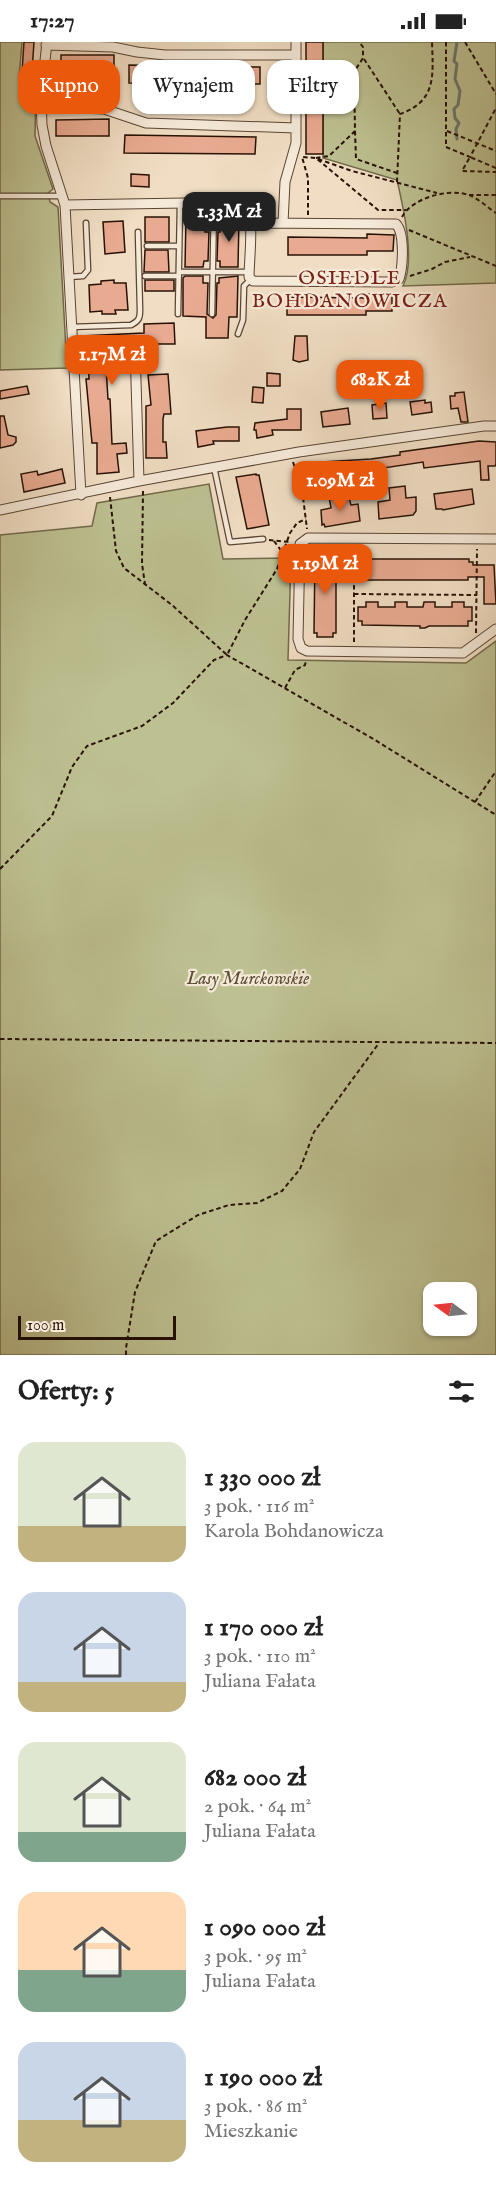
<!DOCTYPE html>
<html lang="pl">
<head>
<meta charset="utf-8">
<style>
  :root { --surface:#fff; --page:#f6f6f6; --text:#222; --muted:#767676; --accent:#ea580c }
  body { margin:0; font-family:"IM FELL English",serif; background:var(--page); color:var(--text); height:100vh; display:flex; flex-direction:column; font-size:22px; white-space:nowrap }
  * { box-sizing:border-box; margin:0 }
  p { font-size:20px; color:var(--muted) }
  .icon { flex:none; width:33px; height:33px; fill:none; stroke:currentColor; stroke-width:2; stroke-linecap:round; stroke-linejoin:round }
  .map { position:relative; height:1313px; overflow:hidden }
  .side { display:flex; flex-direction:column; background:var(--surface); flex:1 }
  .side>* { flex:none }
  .hud { position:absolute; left:18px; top:18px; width:460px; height:54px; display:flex; gap:12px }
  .needle { width:39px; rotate:285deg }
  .fabs { position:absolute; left:423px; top:1240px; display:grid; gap:12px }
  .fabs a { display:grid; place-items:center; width:54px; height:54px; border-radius:12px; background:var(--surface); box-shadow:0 2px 4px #0004; font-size:30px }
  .scale { position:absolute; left:18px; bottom:15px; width:158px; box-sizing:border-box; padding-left:6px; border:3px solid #281205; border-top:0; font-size:16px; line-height:21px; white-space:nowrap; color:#281205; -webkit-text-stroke:4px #f5e9d8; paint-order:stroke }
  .price { position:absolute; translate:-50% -51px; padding:0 14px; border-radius:12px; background:var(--accent); color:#fff; font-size:20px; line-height:39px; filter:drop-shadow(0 2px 3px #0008) }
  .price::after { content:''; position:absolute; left:50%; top:36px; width:18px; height:14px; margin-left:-9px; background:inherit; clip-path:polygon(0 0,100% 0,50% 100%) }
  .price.current { background:#222; color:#fff }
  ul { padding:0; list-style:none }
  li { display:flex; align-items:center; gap:18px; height:150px; padding:0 18px }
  li span { display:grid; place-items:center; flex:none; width:168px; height:120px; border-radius:18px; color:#555 }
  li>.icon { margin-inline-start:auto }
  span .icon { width:72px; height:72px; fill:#fffc; stroke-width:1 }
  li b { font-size:26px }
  h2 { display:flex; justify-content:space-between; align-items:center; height:72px; padding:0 18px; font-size:26px }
  .chip { padding:0 21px; border-radius:18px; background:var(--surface); box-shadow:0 2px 4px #0004; font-size:21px; line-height:54px }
  .chip.current { background:var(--accent); color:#fff }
  .status { display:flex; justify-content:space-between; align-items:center; height:42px; padding:0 30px; background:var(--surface); direction:ltr }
  .status svg { height:16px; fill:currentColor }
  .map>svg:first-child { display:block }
  .green { fill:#bdc091; stroke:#72694b; stroke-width:1.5; fill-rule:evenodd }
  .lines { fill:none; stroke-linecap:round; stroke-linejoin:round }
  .stream { stroke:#6c776f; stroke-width:3 }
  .building { fill:#e8aa90; stroke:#281205; stroke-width:1.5 }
  .service-casing { stroke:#5a4534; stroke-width:7 }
  .minor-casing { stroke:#5a4534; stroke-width:11 }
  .path { stroke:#281205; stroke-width:2; stroke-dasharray:4.5 3; stroke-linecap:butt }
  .service { stroke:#f5e9d8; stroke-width:4.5 }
  .minor { stroke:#f5e9d8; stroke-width:9 }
  .labels { text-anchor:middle; stroke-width:4.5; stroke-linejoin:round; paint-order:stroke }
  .park-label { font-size:18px; font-style:italic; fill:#5c4f36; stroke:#f5e9d8 }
  .neighbourhood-label { font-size:20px; letter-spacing:1.5px; fill:#7a1f14; stroke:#f5e9d8 }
</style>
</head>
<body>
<div class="status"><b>17:27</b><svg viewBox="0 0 49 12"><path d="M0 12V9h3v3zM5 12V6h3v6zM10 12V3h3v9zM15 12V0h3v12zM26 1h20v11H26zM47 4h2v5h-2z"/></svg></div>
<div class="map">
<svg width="496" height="1313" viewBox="0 0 496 1313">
  <rect width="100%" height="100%" fill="#f0ddc3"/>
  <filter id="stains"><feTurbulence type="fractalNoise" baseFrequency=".00333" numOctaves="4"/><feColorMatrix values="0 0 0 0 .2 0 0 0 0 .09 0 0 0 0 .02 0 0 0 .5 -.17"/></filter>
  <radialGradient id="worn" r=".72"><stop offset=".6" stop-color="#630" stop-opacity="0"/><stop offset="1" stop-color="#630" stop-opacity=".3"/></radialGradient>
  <path class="green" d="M0,0H22L19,36L36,37L35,94L53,147L48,151L50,160L58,165L67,326L0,328Z
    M323,0H496V241L403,244C416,218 403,165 397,138L323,116Z
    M209,442L223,517L291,516L288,618L466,621L496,599V1313H0V493L92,484L97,461ZM434,1251H466V1284H434Z"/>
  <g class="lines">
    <path class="stream" d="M457,0L454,19L457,22L455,37L460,49L458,63L454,67L455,76L459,81L456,87L457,97"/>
  </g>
  <path class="building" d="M24,0H34L32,30H22Z
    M306,0H323V112H306Z
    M61,13H114V31L61,30Z
    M129,23L260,25V42L129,41Z
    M109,77V94H56V78Z
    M125,93L256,95L255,112L124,111Z
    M131,132L149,133V145L131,144Z
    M257,155L271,156L270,170H256Z
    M145,175H169V200H145Z
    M186,175H205V190H209L208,219H204L203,225H185Z
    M221,176H239L238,225H220V219H217L218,190H220Z
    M123,179L125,210L105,212L103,180Z
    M367,192L394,193L393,209H367V213H288V195L367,196Z
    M145,208H168L169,230H144Z
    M185,234H203V241H208L207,272L213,276L216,273L217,241H219V236L238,234L237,275H229L228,296H206V275L183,274V236Z
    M114,238V241H126L128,268H115L116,272H102V269L90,270L89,243L101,242V239Z
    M145,238H174V249H145Z
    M365,252H392V269H366V273H287V255L365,256Z
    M174,281L175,302H141L135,298L129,302H114L115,319H111V324L106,325L108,357H110L112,402L126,401L127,411L117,412L119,430L97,432V401H92L86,337H89L88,309L81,310V294L144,291V282Z
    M295,294H307L308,318L299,320L293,318Z
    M267,331L280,332V344H267Z
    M168,332L171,372H164L163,377V400H166L167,416H146V364L151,363L148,333Z
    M366,332H375V345H366Z
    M27,344L29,352L0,357V349Z
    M253,345L264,346L263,361L252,360Z
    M464,350L468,380H461L458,366L451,367L450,354H455V351Z
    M425,358V361L431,360L432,370L412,373L410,360Z
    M386,361L387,376L373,377L372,363Z
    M348,366L350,382L323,385L321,370Z
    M287,367H301V388H272L273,393L257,396L256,388H254L255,381L287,377Z
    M0,374H4L8,393L16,395V400L13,403L0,406Z
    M227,385H239V399H213L214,402L198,405L196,389Z
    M479,399L496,400V422L495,424H488L489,438H481L480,419L424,426L423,420L323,435L324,439L316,440L315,436L309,437L306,421L371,417L400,413V410Z
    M62,427L65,441L24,450L21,432L37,429L38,433Z
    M256,432V433H259L269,483L247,487L236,435Z
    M405,444L406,456L416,455V469L413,473L379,477L378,460L390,458L389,446Z
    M472,447L474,462L443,468L442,467H436L434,452Z
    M348,452L351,463L358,462L360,479L325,485L324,482L322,483L321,468L331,466L329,455Z
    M318,509H333V514H336V591H333V595H317V591H314L315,514H318Z
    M362,517H469V520H473V523H494L496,562H484V535H468V538H362V535H358V520H362Z
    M366,560H378V565H395V560H407V565H423L424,560H435V565H452V560H464V565H472V579H468V584H429L425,586H420V584L362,583V579H358V565H366Z"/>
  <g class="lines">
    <defs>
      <path id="service" d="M0,154H61
        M147,204H179
        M179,230H248
        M145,234H179
        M69,235L83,234L88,228L86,181
        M178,272L180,161
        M212,272L214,161
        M71,285L131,283C139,279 140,276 140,268L138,190
        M238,292L243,278L244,244L250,238
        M214,425L230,500L263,497"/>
      <path id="minor" d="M47,0L41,56L42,83L46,104L65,163L81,453
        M46,3L113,5L137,10L165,13H296
        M41,56L58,65L104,67L146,81L296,86
        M65,163L245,160C255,172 249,218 249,235L253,239L392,240L399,237C403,225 405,191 396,182L250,181
        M283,181L285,140L296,101V0
        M135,305L139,439
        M0,468L139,439L299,410L484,384H496
        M496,497L308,496L300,502L298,597L301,606L307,609L463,611L496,587"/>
    </defs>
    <use href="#service" class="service-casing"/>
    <use href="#minor" class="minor-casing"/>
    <path class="path" d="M446,0V105L470,115L496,66
      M465,0L496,52
      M364,17L400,72
      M355,89L356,117L397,131
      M447,89L496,109
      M316,116L329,114L355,89L354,30L363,16V5L359,0
      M318,117L352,129L437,151
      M496,126L470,115L462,129L496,130
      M397,140L400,72C437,59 433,33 432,0
      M469,153H496
      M308,173V136L302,115L316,116L378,168H406
      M402,175C412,156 448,146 469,153C478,156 488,166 496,171
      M409,188L496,224
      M410,234L432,227L445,220L470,215
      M293,420L302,447L307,487
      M143,449L142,522L145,542
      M110,455L116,509L124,526L172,563L227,613L245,578L277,527L290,491L297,481L306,477
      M269,498L290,500
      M274,499L283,511
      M354,552L477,553
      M476,591L477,507
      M354,600V504
      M285,646L295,628L305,623L306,618
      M475,760L496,729
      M0,827L52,774L72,725L87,704L142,684L173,661L214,618L227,613L375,698L496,773
      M0,997L496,1001
      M126,1313V1306L135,1250L156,1199L198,1173L229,1163L257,1161L282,1149L300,1127L314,1090L379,1001"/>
    <use href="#service" class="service"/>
    <use href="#minor" class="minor"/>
  </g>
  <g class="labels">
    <g class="park-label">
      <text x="248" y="942">Lasy Murckowskie</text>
    </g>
    <g class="neighbourhood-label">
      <text x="350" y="242">OSIEDLE<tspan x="350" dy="23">BOHDANOWICZA</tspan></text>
    </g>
  </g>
  <rect width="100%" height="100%" filter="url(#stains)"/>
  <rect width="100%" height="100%" fill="url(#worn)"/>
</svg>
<div class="fabs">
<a><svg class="needle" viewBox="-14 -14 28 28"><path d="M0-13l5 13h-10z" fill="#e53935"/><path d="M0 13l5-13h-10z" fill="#767676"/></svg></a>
</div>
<div class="scale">100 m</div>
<b class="price current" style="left:229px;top:201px">1.33M zł</b>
<b class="price" style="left:112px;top:344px">1.17M zł</b>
<b class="price" style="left:380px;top:369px">682K zł</b>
<b class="price" style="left:340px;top:470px">1.09M zł</b>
<b class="price" style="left:325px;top:553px">1.19M zł</b>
<div class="hud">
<a class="chip current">Kupno</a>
<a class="chip">Wynajem</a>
<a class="chip">Filtry</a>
</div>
</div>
<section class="side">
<h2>Oferty: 5<svg class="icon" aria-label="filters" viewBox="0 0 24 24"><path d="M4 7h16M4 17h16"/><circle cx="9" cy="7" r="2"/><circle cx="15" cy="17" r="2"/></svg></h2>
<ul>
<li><span style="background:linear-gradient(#dfe7d0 70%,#c2b280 0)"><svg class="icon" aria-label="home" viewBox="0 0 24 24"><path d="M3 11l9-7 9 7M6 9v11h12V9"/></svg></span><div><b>1 330 000 zł</b><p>3 pok. · 116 m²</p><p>Karola Bohdanowicza</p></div></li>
<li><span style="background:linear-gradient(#c9d6e8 75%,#c2b280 0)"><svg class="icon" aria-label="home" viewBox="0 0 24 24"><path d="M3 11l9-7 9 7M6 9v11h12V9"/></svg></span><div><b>1 170 000 zł</b><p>3 pok. · 110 m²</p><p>Juliana Fałata</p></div></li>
<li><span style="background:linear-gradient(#dfe7d0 75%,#7fa58c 0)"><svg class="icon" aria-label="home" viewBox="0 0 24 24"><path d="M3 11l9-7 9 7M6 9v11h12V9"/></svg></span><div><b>682 000 zł</b><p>2 pok. · 64 m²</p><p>Juliana Fałata</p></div></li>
<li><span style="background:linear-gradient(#ffd9b3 65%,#7fa58c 0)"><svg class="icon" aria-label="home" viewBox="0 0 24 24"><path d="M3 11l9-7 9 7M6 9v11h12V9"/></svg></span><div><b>1 090 000 zł</b><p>3 pok. · 95 m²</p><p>Juliana Fałata</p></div></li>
<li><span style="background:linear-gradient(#c9d6e8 65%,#c2b280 0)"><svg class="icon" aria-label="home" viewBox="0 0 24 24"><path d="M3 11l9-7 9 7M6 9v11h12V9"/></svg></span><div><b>1 190 000 zł</b><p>3 pok. · 86 m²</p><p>Mieszkanie</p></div></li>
</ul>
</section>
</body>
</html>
